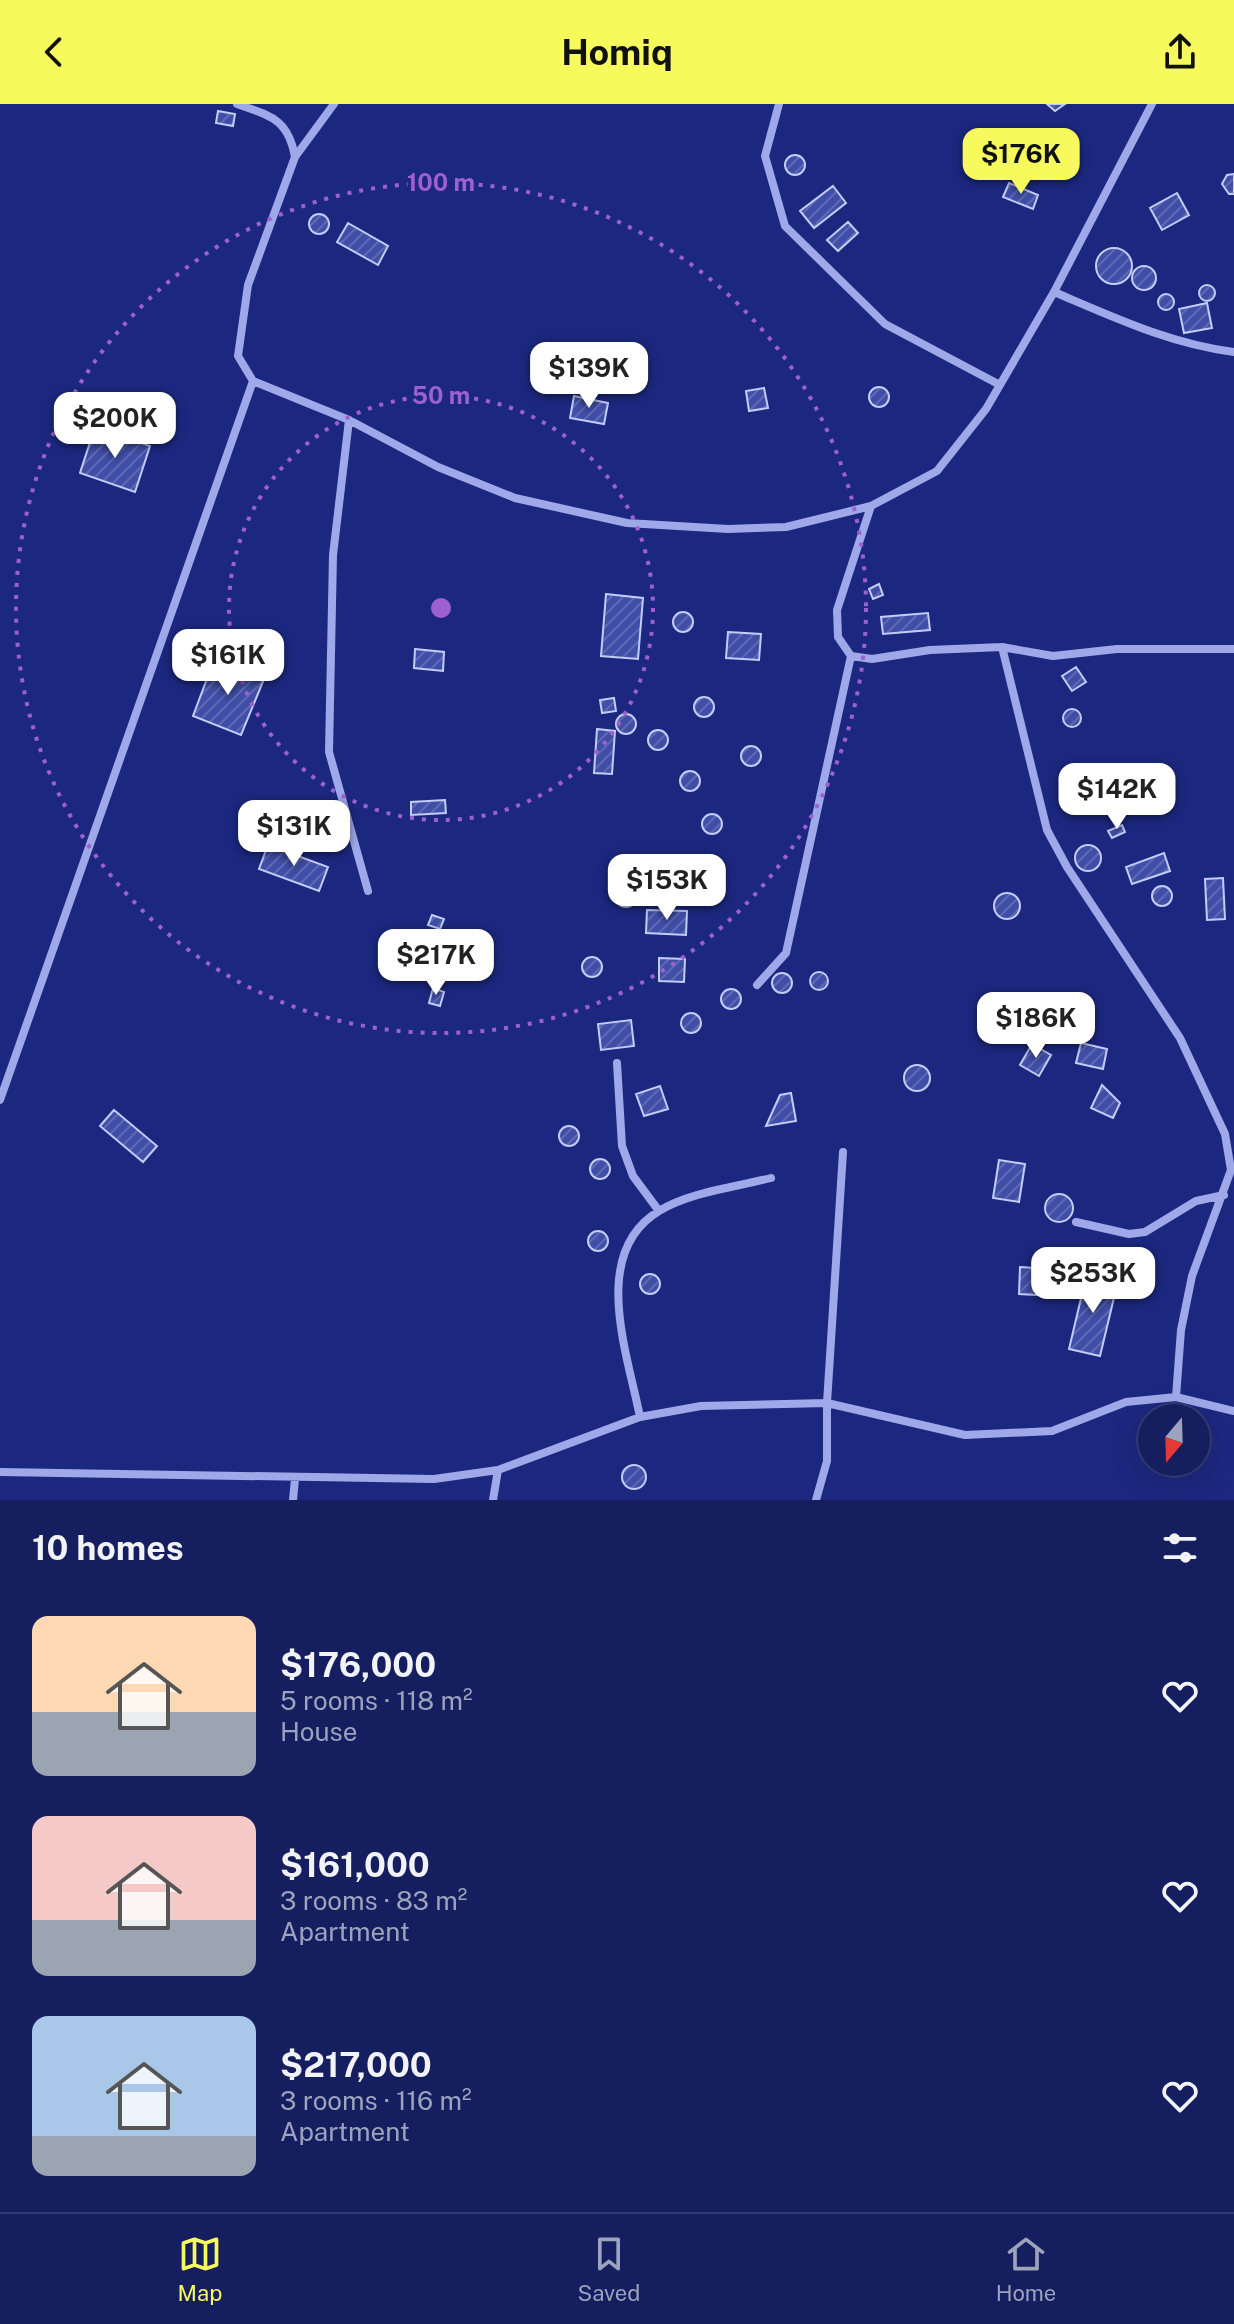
<!DOCTYPE html>
<html lang="en">
<head>
<meta charset="utf-8">
<style>
  :root { --surface:#151e5f; --page:#1e2765; --text:#f1f3f6; --muted:#9da2bd; --line:#343c74; --accent:#f6fa5d }
  body { margin:0; font-family:"Public Sans",sans-serif; background:var(--page); color:var(--text); height:100vh; display:flex; flex-direction:column; font-size:30px; white-space:nowrap }
  * { box-sizing:border-box; margin:0 }
  p { font-size:26px; color:var(--muted) }
  .icon { flex:none; width:44px; height:44px; fill:none; stroke:currentColor; stroke-width:2; stroke-linecap:round; stroke-linejoin:round }
  .map { position:relative; height:1396px; overflow:hidden }
  .side { display:flex; flex-direction:column; background:var(--surface); flex:1 }
  .side>* { flex:none }
  .needle { width:52px; rotate:199deg }
  .fabs { position:absolute; left:1138px; top:1300px; display:grid; gap:16px }
  .fabs a { display:grid; place-items:center; width:72px; height:72px; border-radius:50%; background:var(--surface); box-shadow:0 8px 32px #0002,0 0 0 2px var(--line); font-size:40px }
  .price { position:absolute; translate:-50% -68px; padding:0 18px; border-radius:16px; background:#fff; color:#222; font-size:26px; line-height:52px; filter:drop-shadow(0 2px 4px #0008) }
  .price::after { content:''; position:absolute; left:50%; top:48px; width:24px; height:18px; margin-left:-12px; background:inherit; clip-path:polygon(0 0,100% 0,50% 100%) }
  .price.on { background:var(--accent); color:#111 }
  ul { padding:0; list-style:none }
  li { display:flex; align-items:center; gap:24px; height:200px; padding:0 32px }
  li span { display:grid; place-items:center; flex:none; width:224px; height:160px; border-radius:16px; color:#555 }
  li>.icon { margin-inline-start:auto }
  span .icon { width:96px; height:96px; fill:#fffc; stroke-width:1 }
  li b { font-size:34px }
  h2 { display:flex; justify-content:space-between; align-items:center; height:96px; padding:0 32px; font-size:34px }
  header { display:flex; justify-content:space-between; align-items:center; height:104px; padding:0 32px; background:var(--accent); color:#111; font-size:36px; font-weight:700 }
  .tabs { display:flex; justify-content:space-around; align-items:center; height:112px; border-top:2px solid var(--line); background:var(--surface); font-size:22px; color:var(--muted) }
  .tabs a { display:grid; justify-items:center; gap:4px }
  .tabs .on { color:var(--accent) }
  .map>svg:first-child { display:block }
  .building { fill:url(#building-hatch); stroke:#c3cbf7; stroke-width:2 }
  .lines { fill:none; stroke-linecap:round; stroke-linejoin:round }
  .minor { stroke:#9fa9e9; stroke-width:8 }
  .ring { fill:none; stroke:#9c61cf; stroke-width:4; stroke-dasharray:4 8 }
  .centre { fill:#9c61cf; stroke:#1c287f; stroke-width:4 }
  .ring-label { font-size:24px; text-anchor:middle; font-weight:bold; fill:#9c61cf; stroke:#1c287f; stroke-width:7; stroke-linejoin:round; paint-order:stroke }
</style>
</head>
<body>
<header><svg class="icon" aria-label="back" viewBox="0 0 24 24"><path d="M15 5l-7 7 7 7"/></svg>Homiq<svg class="icon" aria-label="share" viewBox="0 0 24 24"><path d="M12 15V3M7 8l5-5 5 5M5 13v7h14v-7"/></svg></header>
<div class="map">
<svg width="1234" height="1396" viewBox="0 0 1234 1396">
  <defs>
    <pattern id="building-hatch" width="6" height="6" patternUnits="userSpaceOnUse" patternTransform="scale(2)"><rect width="6" height="6" fill="#404ea7"/><path d="M-1 1l2-2M0 6l6-6M5 7l2-2" fill="none" stroke="#5d69b4"/></pattern>
  </defs>
  <rect width="100%" height="100%" fill="#1c287f"/>
  <path class="building" d="M1047,0H1065L1055,7Z
    M218,7L235,10L233,22L216,19Z
    M785 61a10 10 0 1 1 20 0a10 10 0 1 1-20 0Z
    M1234,70V90H1229L1222,80L1227,71Z
    M1009,79L1038,91L1033,105L1003,93Z
    M833,82L846,99L814,124L800,107Z
    M1177,89L1189,111L1162,126L1150,104Z
    M309 120a10 10 0 1 1 20 0a10 10 0 1 1-20 0Z
    M848,118L858,129L838,147L827,136Z
    M348,119L388,142L378,161L337,138Z
    M1096 162a18 18 0 1 1 36 0a18 18 0 1 1-36 0Z
    M1132 174a12 12 0 1 1 24 0a12 12 0 1 1-24 0Z
    M1199 189a8 8 0 1 1 16 0a8 8 0 1 1-16 0Z
    M1158 198a8 8 0 1 1 16 0a8 8 0 1 1-16 0Z
    M1207,199L1212,224L1184,229L1179,205Z
    M869 293a10 10 0 1 1 20 0a10 10 0 1 1-20 0Z
    M764,284L768,304L749,307L746,287Z
    M574,292L608,299L604,320L570,314Z
    M95,323L150,342L135,388L80,369Z
    M879,480L883,491L873,495L869,485Z
    M606,490L643,494L638,555L601,552Z
    M673 518a10 10 0 1 1 20 0a10 10 0 1 1-20 0Z
    M928,509L930,526L883,530L881,513Z
    M728,528L761,530L759,556L726,554Z
    M415,545L444,548L443,567L414,564Z
    M214,556L264,575L241,631L193,612Z
    M1076,563L1086,578L1072,587L1062,572Z
    M694 603a10 10 0 1 1 20 0a10 10 0 1 1-20 0Z
    M614,594L616,607L602,609L600,596Z
    M1063 614a9 9 0 1 1 18 0a9 9 0 1 1-18 0Z
    M616 620a10 10 0 1 1 20 0a10 10 0 1 1-20 0Z
    M597,625L615,627L612,670L594,669Z
    M648 636a10 10 0 1 1 20 0a10 10 0 1 1-20 0Z
    M741 652a10 10 0 1 1 20 0a10 10 0 1 1-20 0Z
    M680 677a10 10 0 1 1 20 0a10 10 0 1 1-20 0Z
    M445,696L446,709L411,711V698Z
    M702 720a10 10 0 1 1 20 0a10 10 0 1 1-20 0Z
    M1122,721L1125,728L1112,734L1108,727Z
    M1075 754a13 13 0 1 1 26 0a13 13 0 1 1-26 0Z
    M268,741L328,763L319,787L259,765Z
    M1164,749L1170,767L1132,780L1126,763Z
    M684,753H706V774L684,773Z
    M1223,774L1225,815L1207,816L1205,775Z
    M1152 792a10 10 0 1 1 20 0a10 10 0 1 1-20 0Z
    M616 793a10 10 0 1 1 20 0a10 10 0 1 1-20 0Z
    M994 802a13 13 0 1 1 26 0a13 13 0 1 1-26 0Z
    M647,806L687,807L686,831L646,829Z
    M432,811L444,815L440,825L428,821Z
    M582 863a10 10 0 1 1 20 0a10 10 0 1 1-20 0Z
    M659,854L685,855L684,878L659,877Z
    M810 877a9 9 0 1 1 18 0a9 9 0 1 1-18 0Z
    M772 879a10 10 0 1 1 20 0a10 10 0 1 1-20 0Z
    M433,884L444,888L440,902L429,899Z
    M721 895a10 10 0 1 1 20 0a10 10 0 1 1-20 0Z
    M681 919a10 10 0 1 1 20 0a10 10 0 1 1-20 0Z
    M631,916L634,942L601,946L598,920Z
    M1081,939L1107,945L1103,965L1076,959Z
    M1032,940L1051,951L1039,972L1020,961Z
    M904 974a13 13 0 1 1 26 0a13 13 0 1 1-26 0Z
    M1102,981L1120,999L1113,1014L1091,1004Z
    M660,982L668,1005L644,1012L636,990Z
    M791,989L796,1017L766,1022L780,991Z
    M114,1006L157,1042L143,1058L100,1022Z
    M559 1032a10 10 0 1 1 20 0a10 10 0 1 1-20 0Z
    M590 1065a10 10 0 1 1 20 0a10 10 0 1 1-20 0Z
    M999,1056L1025,1060L1019,1098L993,1094Z
    M1045 1104a14 14 0 1 1 28 0a14 14 0 1 1-28 0Z
    M588 1137a10 10 0 1 1 20 0a10 10 0 1 1-20 0Z
    M1020,1163L1082,1167L1072,1193L1019,1190Z
    M1087,1169L1118,1177L1100,1252L1069,1245Z
    M640 1180a10 10 0 1 1 20 0a10 10 0 1 1-20 0Z
    M622 1373a12 12 0 1 1 24 0a12 12 0 1 1-24 0Z"/>
  <g class="lines">
    <path class="minor" d="M237,0C270,12 288,14 295,53L248,181L238,252L253,277L349,316L438,363L515,394L627,419L728,425L786,423L871,402L937,367L986,305L1054,188L1152,0
      M779,0L765,52L785,122L885,220L1000,281
      M295,53L334,0
      M1054,188C1113,213 1170,240 1234,248
      M349,316L333,451L329,648L368,787
      M871,402L837,506L838,533L851,552L872,555L930,546L1002,543L1053,552L1117,545H1234
      M1002,543L1047,726L1067,763L1180,934L1225,1030L1231,1066L1192,1172L1181,1226L1176,1293
      M757,881L786,849L851,552
      M617,959L622,1042L633,1072L659,1107
      M0,996L253,277
      M1076,1118L1129,1130L1145,1128L1196,1097L1224,1091
      M640,1313C628,1251 589,1149 659,1107C690,1088 736,1083 771,1074
      M0,1368L434,1375L498,1366L640,1313L701,1302L827,1299L965,1331L1052,1327L1126,1298L1176,1293L1234,1307
      M293,1396L295,1375
      M493,1396L498,1366
      M816,1396L827,1357V1299L843,1048"/>
  </g>
  <g class="ring">
    <circle cx="441" cy="504" r="212"/>
    <circle cx="441" cy="504" r="425"/>
  </g>
  <circle cx="441" cy="504" r="12" class="centre"/>
  <g class="ring-label">
    <text x="441" y="87">100 m</text>
    <text x="441" y="300">50 m</text>
  </g>
</svg>
<div class="fabs">
<a><svg class="needle" viewBox="-14 -14 28 28"><path d="M0-13l5 13h-10z" fill="#e53935"/><path d="M0 13l5-13h-10z" fill="#9da2bd"/></svg></a>
</div>
<b class="price on" style="left:1021px;top:92px">$176K</b>
<b class="price" style="left:589px;top:306px">$139K</b>
<b class="price" style="left:115px;top:356px">$200K</b>
<b class="price" style="left:228px;top:593px">$161K</b>
<b class="price" style="left:1117px;top:727px">$142K</b>
<b class="price" style="left:294px;top:764px">$131K</b>
<b class="price" style="left:667px;top:818px">$153K</b>
<b class="price" style="left:436px;top:893px">$217K</b>
<b class="price" style="left:1036px;top:956px">$186K</b>
<b class="price" style="left:1093px;top:1211px">$253K</b>
</div>
<section class="side">
<h2>10 homes<svg class="icon" aria-label="filters" viewBox="0 0 24 24"><path d="M4 7h16M4 17h16"/><circle cx="9" cy="7" r="2"/><circle cx="15" cy="17" r="2"/></svg></h2>
<ul>
<li><span style="background:linear-gradient(#ffd9b3 60%,#9aa5b1 0)"><svg class="icon" aria-label="home" viewBox="0 0 24 24"><path d="M3 11l9-7 9 7M6 9v11h12V9"/></svg></span><div><b>$176,000</b><p>5 rooms · 118 m²</p><p>House</p></div><svg class="icon" aria-label="heart" viewBox="0 0 24 24"><path d="M12 20l-8-8c-3-5 5-10 8-4 3-6 11-1 8 4z"/></svg></li>
<li><span style="background:linear-gradient(#f6c9c9 65%,#9aa5b1 0)"><svg class="icon" aria-label="home" viewBox="0 0 24 24"><path d="M3 11l9-7 9 7M6 9v11h12V9"/></svg></span><div><b>$161,000</b><p>3 rooms · 83 m²</p><p>Apartment</p></div><svg class="icon" aria-label="heart" viewBox="0 0 24 24"><path d="M12 20l-8-8c-3-5 5-10 8-4 3-6 11-1 8 4z"/></svg></li>
<li><span style="background:linear-gradient(#a9c7e8 75%,#9aa5b1 0)"><svg class="icon" aria-label="home" viewBox="0 0 24 24"><path d="M3 11l9-7 9 7M6 9v11h12V9"/></svg></span><div><b>$217,000</b><p>3 rooms · 116 m²</p><p>Apartment</p></div><svg class="icon" aria-label="heart" viewBox="0 0 24 24"><path d="M12 20l-8-8c-3-5 5-10 8-4 3-6 11-1 8 4z"/></svg></li>
</ul>
</section>
<nav class="tabs">
<a class="on"><svg class="icon" aria-label="map" viewBox="0 0 24 24"><path d="M3 6l6-2 6 2 6-2v14l-6 2-6-2-6 2zM9 4v14M15 6v14"/></svg>Map</a>
<a><svg class="icon" aria-label="saved" viewBox="0 0 24 24"><path d="M7 4h10v16l-5-4-5 4z"/></svg>Saved</a>
<a><svg class="icon" aria-label="home" viewBox="0 0 24 24"><path d="M3 11l9-7 9 7M6 9v11h12V9"/></svg>Home</a>
</nav>
</body>
</html>
